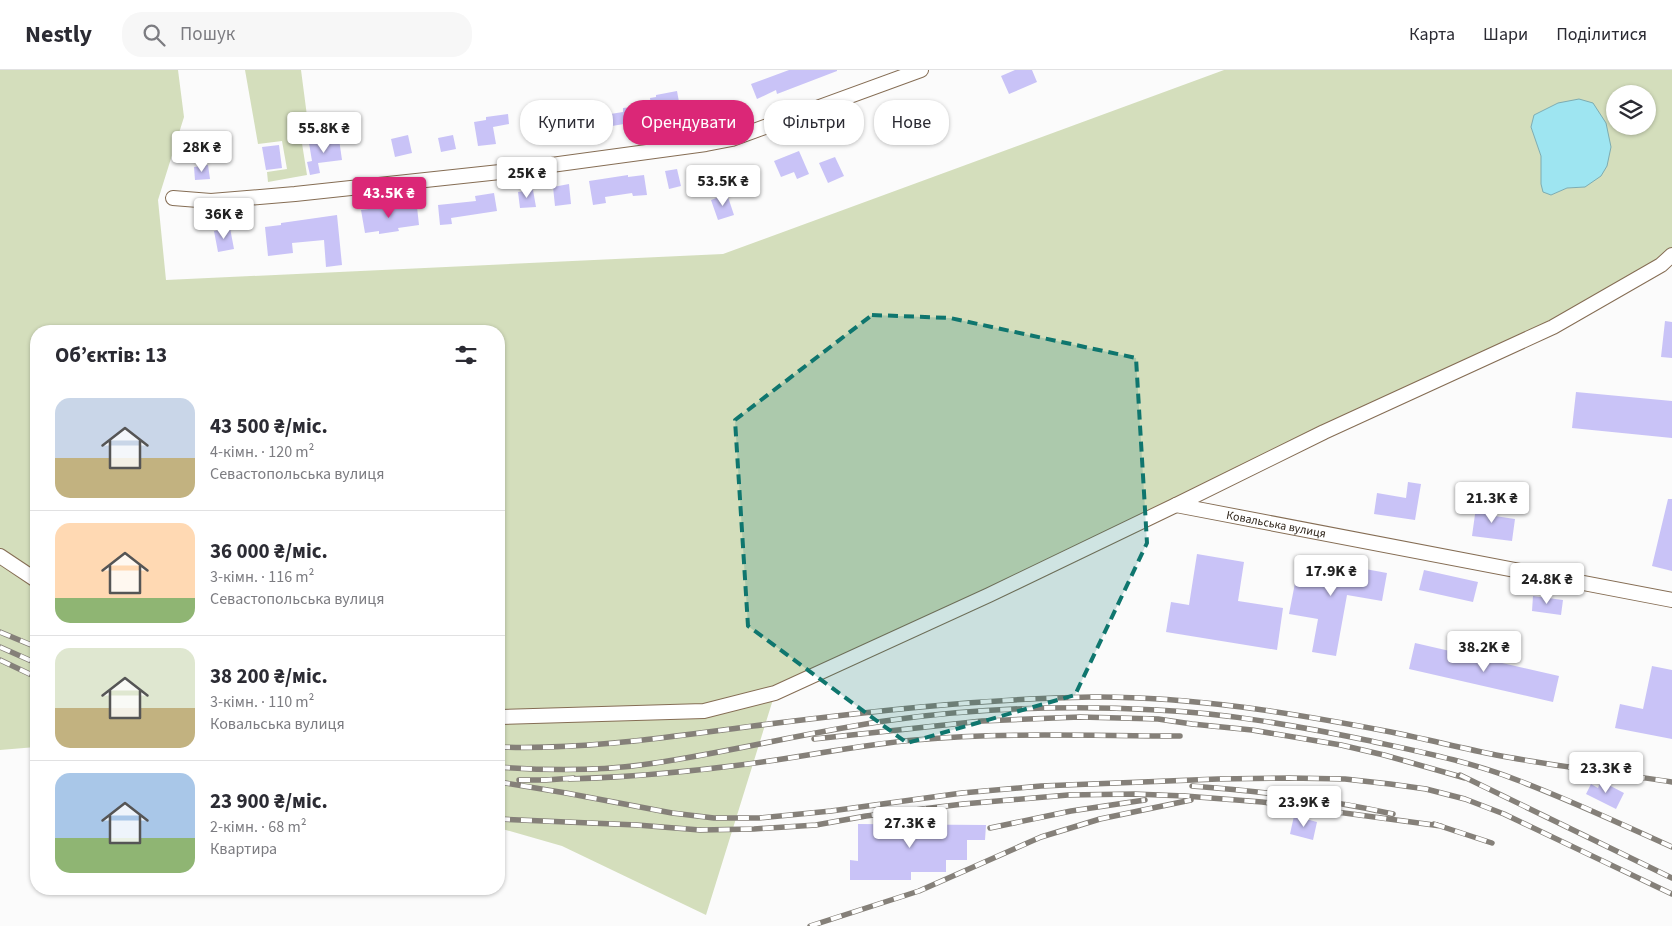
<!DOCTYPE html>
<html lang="uk">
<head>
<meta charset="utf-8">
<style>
  :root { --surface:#fff; --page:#f7f7f7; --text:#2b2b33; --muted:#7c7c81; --line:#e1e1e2; --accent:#db2777 }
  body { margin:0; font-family:"Source Sans 3",sans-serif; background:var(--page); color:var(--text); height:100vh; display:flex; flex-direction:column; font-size:19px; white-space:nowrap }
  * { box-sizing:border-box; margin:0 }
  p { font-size:16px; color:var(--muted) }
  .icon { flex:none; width:28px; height:28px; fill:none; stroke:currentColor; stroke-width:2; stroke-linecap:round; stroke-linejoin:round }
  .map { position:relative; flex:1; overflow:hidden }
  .details { position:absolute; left:30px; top:255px; width:475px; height:570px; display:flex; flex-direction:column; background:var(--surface); border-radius:20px; box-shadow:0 1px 4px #0004 }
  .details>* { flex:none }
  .top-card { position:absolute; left:520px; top:30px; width:475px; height:45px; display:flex; gap:10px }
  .fabs { position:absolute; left:1606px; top:15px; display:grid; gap:10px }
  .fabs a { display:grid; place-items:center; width:50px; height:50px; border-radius:50%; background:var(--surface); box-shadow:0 1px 4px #0004; font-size:25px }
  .price { position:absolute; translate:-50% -42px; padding:0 11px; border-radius:5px; background:#fff; color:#222; font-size:16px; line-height:32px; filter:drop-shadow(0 1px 2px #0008) }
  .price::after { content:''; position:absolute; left:50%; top:30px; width:15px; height:11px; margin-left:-8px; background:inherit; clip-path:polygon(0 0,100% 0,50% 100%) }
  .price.current { background:var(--accent); color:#fff }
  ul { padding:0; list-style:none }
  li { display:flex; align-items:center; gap:15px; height:125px; padding:0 25px }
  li+li { border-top:1px solid var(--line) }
  li span { display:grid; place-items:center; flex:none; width:140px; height:100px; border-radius:15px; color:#555 }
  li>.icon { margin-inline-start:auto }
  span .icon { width:60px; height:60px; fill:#fffc; stroke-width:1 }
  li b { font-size:21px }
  h2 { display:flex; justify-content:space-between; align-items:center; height:60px; padding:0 25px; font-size:21px }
  .chip { padding:0 18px; border-radius:20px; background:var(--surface); box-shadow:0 1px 4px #0004; font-size:18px; line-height:45px }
  .chip.current { background:var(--accent); color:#fff }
  header { display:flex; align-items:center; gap:30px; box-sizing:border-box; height:70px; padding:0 25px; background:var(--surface); border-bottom:1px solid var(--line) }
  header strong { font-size:24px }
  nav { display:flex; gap:28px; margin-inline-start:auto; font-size:18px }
  .search { width:350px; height:45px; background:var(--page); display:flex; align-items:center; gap:12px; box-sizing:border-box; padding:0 18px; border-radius:20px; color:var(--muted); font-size:19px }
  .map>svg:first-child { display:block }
  .green { fill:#d4debc; fill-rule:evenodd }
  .water { fill:#9ee5f1; stroke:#7dacb1 }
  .building { fill:#c9c3f7 }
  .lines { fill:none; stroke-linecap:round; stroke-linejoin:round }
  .minor-casing { stroke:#856d54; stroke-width:16 }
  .minor { stroke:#fff; stroke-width:14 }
  .rail-casing { stroke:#858079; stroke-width:5.5 }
  .rail { stroke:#fff; stroke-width:4; stroke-dasharray:11; stroke-linecap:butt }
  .marked { fill:#0f766e; fill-opacity:0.2; stroke:#0f766e; stroke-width:4; stroke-dasharray:10 6; stroke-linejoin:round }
  .labels { text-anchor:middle; stroke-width:4; stroke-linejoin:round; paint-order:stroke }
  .street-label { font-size:12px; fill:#31271c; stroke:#fff }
</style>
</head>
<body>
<header>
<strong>Nestly</strong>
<div class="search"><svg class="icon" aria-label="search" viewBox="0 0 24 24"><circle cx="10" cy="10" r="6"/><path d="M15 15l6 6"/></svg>Пошук</div>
<nav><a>Карта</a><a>Шари</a><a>Поділитися</a></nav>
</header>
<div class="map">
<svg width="1672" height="856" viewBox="0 0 1672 856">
  <rect width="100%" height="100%" fill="#fbfbfb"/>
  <path class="green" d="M0,0H178L184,47L158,130L166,210L723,184L1224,0H1672V185L1553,257L775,623L706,845L562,776L499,758V261H36V677L0,680ZM1615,24H1648V56H1615ZM1558,33L1585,117L1567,118L1551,125L1541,114V86L1531,57L1534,45Z
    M245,0H301L307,46L298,48L307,105L268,112L267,102L287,99L282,71L258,74Z"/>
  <path class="water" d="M1579,29L1593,33L1606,53L1611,77L1607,96L1601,106L1585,117L1567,118L1551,125L1543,122L1541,114V86L1531,57L1534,45L1558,33Z"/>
  <path class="building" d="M789,0H837V1L777,24L776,20L757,29L751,14Z
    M1015,0H1032L1037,12L1009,24L1001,6Z
    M677,21L682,48L624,56V54L600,58L598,46L623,42V38L651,35L650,28L656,27V25Z
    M912,40L918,57L893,66L886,49Z
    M508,44L509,54L493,57L496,74L478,76L474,52L486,50V47Z
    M841,47L851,70L841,74L831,51Z
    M536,51L538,65L525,66L524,52Z
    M408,65L412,83L395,87L391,69Z
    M453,65L456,79L441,82L438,68Z
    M339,69L342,90L318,93L320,103L310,105L307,92L312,91L309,73Z
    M279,75L282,98L266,100L262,77Z
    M799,81L809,104L797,109L794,102L781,107L774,91Z
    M835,87L844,106L828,113L819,93Z
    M208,95L210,109L195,110L194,97Z
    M677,99L681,116L669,119L665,101Z
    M628,105V107L644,105L647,125L633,126L632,123L605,127L606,133L593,135L589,111Z
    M569,114L571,134L555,136L553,117Z
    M533,120L536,137L520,138L518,122Z
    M494,123L497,141L451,148L452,154L440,155L438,135L476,131L475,126Z
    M727,124L734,145L718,150L711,130Z
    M384,137V140L417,137L419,155L398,158L399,161L379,164V161L365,163L361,140Z
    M337,145L342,195L326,197L324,170L292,173L293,183L268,186L265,157L281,155V153Z
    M230,158L234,179L218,182L214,161Z
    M1665,251L1672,252V288L1661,287Z
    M1576,322L1672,331V368L1572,358Z
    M1408,412L1421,414L1415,450L1374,444L1377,423L1406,428Z
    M1668,429H1672V501L1652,496Z
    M1477,430L1490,432L1488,445L1515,449L1512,471L1472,466Z
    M1197,484L1244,492L1238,531L1283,538L1277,580L1166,562L1171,532L1189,535Z
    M1300,487L1387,503L1382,531L1347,525L1336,586L1312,582L1318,549L1289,544Z
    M1424,500L1478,512L1473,532L1419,520Z
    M1533,526L1563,530L1561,545L1532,541Z
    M1415,573L1559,606L1553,632L1409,599Z
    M1652,596L1672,600V669L1615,658L1620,634L1643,639Z
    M1601,711L1624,723L1616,739L1586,724L1591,714L1598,718Z
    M1294,746L1317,752L1313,770L1290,764Z
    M858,754L986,755L985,770H967V790H946V802H911V810H850V790L858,791Z"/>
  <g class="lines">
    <defs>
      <g id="minor">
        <path d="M173,128L211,131L295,124L500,102L706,74L732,69L921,0"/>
        <path id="s1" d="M1176,435L1672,530"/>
        <path d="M0,486L36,510"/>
        <path d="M499,647L704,641L775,623L989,525L1176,435L1324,362L1553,257L1661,195L1672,185"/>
      </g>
    </defs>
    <use href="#minor" class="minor-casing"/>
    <use href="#minor" class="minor"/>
    <defs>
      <path id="rail" d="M0,562L36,577
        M0,577L36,593
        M0,590L36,607
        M814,669L982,651L1080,647L1158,649L1192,654L1252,660L1341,675L1384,685L1465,708
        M499,677C584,680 669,667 753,656C865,642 977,629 1091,627C1191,626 1292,643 1391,662C1426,669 1461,678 1496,685C1554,696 1613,703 1672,712
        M499,697C551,701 604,701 655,693C735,681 813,661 892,650C980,638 1069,635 1157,640C1227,643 1297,656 1366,670C1416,681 1469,691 1517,710C1570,730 1621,754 1672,777
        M1460,705L1672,808
        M569,709C638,707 708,700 776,690C823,683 868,674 915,670C1003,662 1092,666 1180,666
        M519,710H546L574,708
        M499,712L566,723L672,743L714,748H759L831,741L962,723L1041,716L1218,709L1289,708L1345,709L1390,714L1426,719L1465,729L1504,744L1672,824
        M1192,716C1260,721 1327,729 1393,744
        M499,749L637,755L700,760L754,759L816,755L866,746L963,734L1068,725L1134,724L1185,726L1262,732L1441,756
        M1434,754L1492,773
        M990,758L1071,741L1145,730
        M810,856L919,821L1041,767L1100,749L1191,730"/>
    </defs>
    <use href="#rail" class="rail-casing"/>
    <use href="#rail" class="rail"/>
  </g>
  <path class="marked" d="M872,245L950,248L1136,288L1147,473L1075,625L907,673L748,556L735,350Z"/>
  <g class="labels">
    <g class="street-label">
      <text dy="4" stroke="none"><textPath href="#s1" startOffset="102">Ковальська вулиця</textPath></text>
    </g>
  </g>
</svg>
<div class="fabs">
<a><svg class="icon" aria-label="layers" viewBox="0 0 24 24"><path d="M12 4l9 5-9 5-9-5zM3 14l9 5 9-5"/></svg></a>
</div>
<b class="price" style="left:324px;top:84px">55.8K ₴</b>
<b class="price" style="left:202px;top:103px">28K ₴</b>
<b class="price" style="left:527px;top:129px">25K ₴</b>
<b class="price" style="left:723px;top:137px">53.5K ₴</b>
<b class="price current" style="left:389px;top:149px">43.5K ₴</b>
<b class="price" style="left:224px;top:170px">36K ₴</b>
<b class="price" style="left:1492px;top:454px">21.3K ₴</b>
<b class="price" style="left:1331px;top:527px">17.9K ₴</b>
<b class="price" style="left:1547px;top:535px">24.8K ₴</b>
<b class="price" style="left:1484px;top:603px">38.2K ₴</b>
<b class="price" style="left:1606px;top:724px">23.3K ₴</b>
<b class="price" style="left:1304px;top:758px">23.9K ₴</b>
<b class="price" style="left:910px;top:779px">27.3K ₴</b>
<div class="top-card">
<a class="chip">Купити</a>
<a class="chip current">Орендувати</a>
<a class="chip">Фільтри</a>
<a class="chip">Нове</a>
</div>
<section class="details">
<h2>Об’єктів: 13<svg class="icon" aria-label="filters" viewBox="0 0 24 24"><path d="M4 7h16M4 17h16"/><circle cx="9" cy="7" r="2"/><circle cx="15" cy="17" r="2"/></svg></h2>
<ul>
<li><span style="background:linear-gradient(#c9d6e8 60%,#c2b280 0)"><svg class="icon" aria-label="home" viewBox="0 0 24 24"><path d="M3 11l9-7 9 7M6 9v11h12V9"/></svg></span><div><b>43 500 ₴/міс.</b><p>4-кімн. · 120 m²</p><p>Севастопольська вулиця</p></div></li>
<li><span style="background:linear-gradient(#ffd9b3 75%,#8fb573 0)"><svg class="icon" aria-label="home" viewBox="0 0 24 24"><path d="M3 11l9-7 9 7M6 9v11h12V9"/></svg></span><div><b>36 000 ₴/міс.</b><p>3-кімн. · 116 m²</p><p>Севастопольська вулиця</p></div></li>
<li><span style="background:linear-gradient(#dfe7d0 60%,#c2b280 0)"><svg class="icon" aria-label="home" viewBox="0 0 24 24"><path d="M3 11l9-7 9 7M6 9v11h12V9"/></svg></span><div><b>38 200 ₴/міс.</b><p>3-кімн. · 110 m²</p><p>Ковальська вулиця</p></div></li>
<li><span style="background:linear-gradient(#a9c7e8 65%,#8fb573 0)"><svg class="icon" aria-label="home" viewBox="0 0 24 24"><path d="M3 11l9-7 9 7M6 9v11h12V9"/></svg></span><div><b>23 900 ₴/міс.</b><p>2-кімн. · 68 m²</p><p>Квартира</p></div></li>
</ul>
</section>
</div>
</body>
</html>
